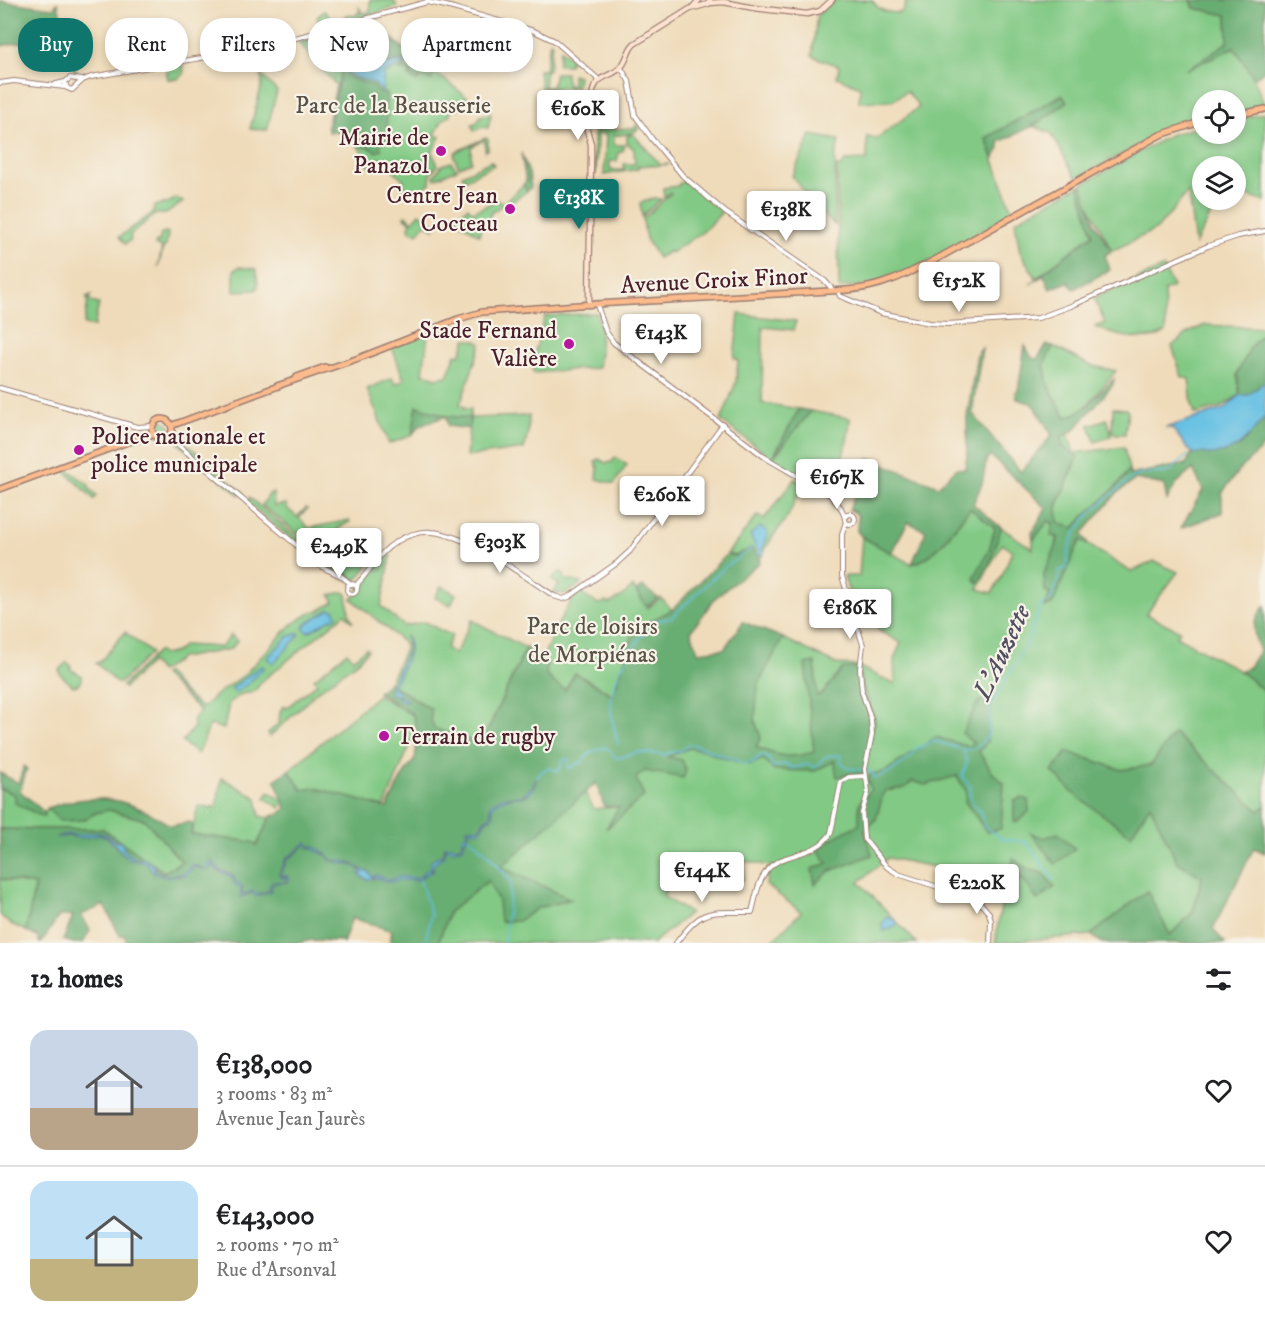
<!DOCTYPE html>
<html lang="en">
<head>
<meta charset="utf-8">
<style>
  :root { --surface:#fff; --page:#f6f6f6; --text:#202124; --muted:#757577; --line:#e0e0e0; --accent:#0f766e }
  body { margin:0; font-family:"IM FELL DW Pica",serif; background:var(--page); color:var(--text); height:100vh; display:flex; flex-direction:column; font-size:22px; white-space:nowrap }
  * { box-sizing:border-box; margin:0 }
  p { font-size:20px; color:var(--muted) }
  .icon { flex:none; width:33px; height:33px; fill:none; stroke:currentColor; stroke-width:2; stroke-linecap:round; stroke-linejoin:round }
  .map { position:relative; height:943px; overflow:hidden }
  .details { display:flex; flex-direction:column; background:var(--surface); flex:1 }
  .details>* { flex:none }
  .hud { position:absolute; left:18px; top:18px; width:600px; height:54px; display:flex; gap:12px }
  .buttons { position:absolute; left:1192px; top:90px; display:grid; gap:12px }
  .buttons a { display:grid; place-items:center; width:54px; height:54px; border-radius:50%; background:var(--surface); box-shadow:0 3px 9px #0003; font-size:30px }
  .price { position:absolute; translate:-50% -51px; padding:0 14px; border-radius:6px; background:#fff; color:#222; font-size:20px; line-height:39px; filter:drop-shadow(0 2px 3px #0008) }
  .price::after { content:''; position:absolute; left:50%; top:36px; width:18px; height:14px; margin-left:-9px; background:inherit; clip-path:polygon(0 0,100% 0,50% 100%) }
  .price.selected { background:var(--accent); color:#fff }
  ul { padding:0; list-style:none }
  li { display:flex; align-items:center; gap:18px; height:150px; padding:0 30px }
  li+li { border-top:2px solid var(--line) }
  li span { display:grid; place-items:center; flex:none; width:168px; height:120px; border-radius:18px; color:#555 }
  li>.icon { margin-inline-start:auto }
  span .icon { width:72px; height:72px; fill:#fffc; stroke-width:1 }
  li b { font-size:26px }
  h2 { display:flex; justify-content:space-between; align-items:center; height:72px; padding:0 30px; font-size:26px }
  .chip { padding:0 21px; border-radius:24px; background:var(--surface); box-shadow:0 3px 9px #0003; font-size:21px; line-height:54px }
  .chip.selected { background:var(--accent); color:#fff }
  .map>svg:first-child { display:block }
  .green { fill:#81c984; stroke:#667458; stroke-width:1.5; fill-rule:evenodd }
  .forest { fill:#68ad72; stroke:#59664e; stroke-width:1.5 }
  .water { fill:#65c0e3; stroke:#587087; stroke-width:1.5 }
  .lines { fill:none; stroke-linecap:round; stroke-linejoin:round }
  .stream { stroke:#65c0e3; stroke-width:1.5 }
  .tertiary-casing { stroke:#9c7d72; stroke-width:6 }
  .secondary-casing { stroke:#9c7d72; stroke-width:7 }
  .primary-casing { stroke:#9c7d72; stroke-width:8 }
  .tertiary { stroke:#fff; stroke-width:4 }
  .secondary { stroke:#fde4d1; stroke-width:4.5 }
  .primary { stroke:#fbbb8c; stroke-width:5 }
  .poi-dot { fill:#b5179e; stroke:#f7f3e8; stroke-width:2 }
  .labels { text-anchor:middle; stroke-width:4.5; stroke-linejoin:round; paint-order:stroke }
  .park-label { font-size:24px; fill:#5a5246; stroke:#f7f3e8 }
  .poi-label { font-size:24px; fill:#4a1f2b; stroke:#f7f3e8; text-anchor:end }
  .street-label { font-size:24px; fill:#4a1f2b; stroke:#f7f3e8 }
  .water-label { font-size:26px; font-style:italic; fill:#524f62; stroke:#f7f3e8 }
</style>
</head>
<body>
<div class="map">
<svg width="1265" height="943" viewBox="0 0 1265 943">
  <rect width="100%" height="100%" fill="#f7f3e8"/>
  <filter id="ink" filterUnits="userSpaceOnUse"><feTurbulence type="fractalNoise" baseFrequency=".0167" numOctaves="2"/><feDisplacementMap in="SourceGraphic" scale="12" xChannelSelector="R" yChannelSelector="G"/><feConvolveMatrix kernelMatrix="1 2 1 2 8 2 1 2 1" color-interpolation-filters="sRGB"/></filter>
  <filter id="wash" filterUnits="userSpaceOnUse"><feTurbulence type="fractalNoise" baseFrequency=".008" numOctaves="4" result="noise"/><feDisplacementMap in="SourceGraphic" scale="24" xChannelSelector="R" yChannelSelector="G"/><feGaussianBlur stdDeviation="1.35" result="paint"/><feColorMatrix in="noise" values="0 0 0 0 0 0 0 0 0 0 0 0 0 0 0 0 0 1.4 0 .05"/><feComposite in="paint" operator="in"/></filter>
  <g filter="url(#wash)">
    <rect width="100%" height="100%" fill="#efdbba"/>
    <path class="green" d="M370,0H394L397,7L348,21V15L356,16L357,13L360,12L359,8L361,10L360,13L370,12Z
      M835,0H872C879,12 890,14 902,12L906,2L915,3L921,0H1191L1194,8L1227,15L1228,42L1192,67L1234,47L1254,78L1265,107L1236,113V100H1203V120L1177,125L1166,130L1078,178L1075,176L1051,133L1033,126L1067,102L1061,95L986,138L1013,213L926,263L874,285L839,288L837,167H841L845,161L867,160V136L876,139L919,107L907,91L892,101L859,102L860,87L837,77L839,66L812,56L817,15Z
      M324,11L333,18L344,19L346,16V21L321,27L317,17Z
      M377,20L386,34L476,104L452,110L449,116L442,121L435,135L440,137L432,152L438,165L431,173L430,183L411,197L400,185L404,180L380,158L369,166C357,138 353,140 327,128L336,85L297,41Z
      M449,27L459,36L458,40L455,37L442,46L444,48L436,51L433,48Z
      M550,41L552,43L549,70H546L544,87H552L555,73H566L567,87L572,83V74L578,76L576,87L541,89L539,70H545Z
      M560,50H561L574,61L570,60L569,65H558Z
      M183,64L184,74L178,79H167V67Z
      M261,75L277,91L267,130L250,129L262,84Z
      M590,105L587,117L579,122L580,112L573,106Z
      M1265,113V202L1236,192V166H1203V200H1213L1209,206L1214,209L1195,244L1188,192L1157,229L1112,251L1082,191L1093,234L1036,278L1020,252L1015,221L1172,134L1203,126V134H1236V119Z
      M491,114L488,128L483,127L474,131L472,124L478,122L480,116Z
      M637,123L640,127C635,134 623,135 614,135V145H624L623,151L619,152L617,161H610V170H624V164H635L634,149L627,143V136L633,134L659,163V165L670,164L653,166L652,165L638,166V169L604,175L606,135L597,133L596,173L593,172L594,128L603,130L635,128Z
      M811,135L839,140L835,159V225L819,211L792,176Z
      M485,138L488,139V149L485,151V142L483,140L471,147V162L459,167L454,157L455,152Z
      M491,161L494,165L464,180L462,175Z
      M451,162L457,169L435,179L434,176L442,165Z
      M685,181L722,212L704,231L671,253L670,251L658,258L646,239L640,203L653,198L661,199L643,215L645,217L671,193L670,192L664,197L663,188L679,186V183Z
      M523,185L527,191L505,207L501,206L491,213C489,221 481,224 479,235L455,218L468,207L473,212L497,200L504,203Z
      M177,198L183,202L166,214H156L130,235L131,240L125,244L119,237L153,213L154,206L168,203Z
      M420,213L433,224L434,229L426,223L418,233L410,231L409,226L411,222L404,217L405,215L413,221Z
      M165,232L168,233L166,246L163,248L158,268L162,248L155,245L156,242H159L161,234H164Z
      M239,267L256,269L258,286L256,290L234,291V270Z
      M1162,268H1164L1173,287L1164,291L1166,332C1146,345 1116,336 1095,327L1105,323L1094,298Z
      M91,295L89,298L91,302L99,304L94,327L84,325L88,301L86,297Z
      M597,313C602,331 601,350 598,368L533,373L534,355L545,316Z
      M739,314L796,321L794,330L763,327L762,403L799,409L774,455L811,411L850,418C849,444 839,467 830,491L795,474L721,421L736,382L738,360L734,358Z
      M1205,325L1265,328V331L1252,345L1237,374L1240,395L1221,407L1195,414L1192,404L1189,379L1182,377L1172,346L1188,333Z
      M428,334L423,373L436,378L447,376L456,354L460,355L466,339L477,341L481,344L460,405L464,406V409H471L470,418L529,416L528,434L524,449L466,457L470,418L446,416L417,406L412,435L389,444L367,389L392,378L395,384L404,380L392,347Z
      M1053,346L1089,365L1116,371L1083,410L1066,418L1048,384L1044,364Z
      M1113,408L1126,409L1128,412L1125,434H1115L1112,431Z
      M1107,419L1112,436L1095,442L1089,425Z
      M154 429a8 8 0 1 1 16 0a8 8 0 1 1-16 0Z
      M1068,434L1074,453L1124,447L1129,470C1115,493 1091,507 1074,528L1058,523L1057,507L1078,457L1062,446V436Z
      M181,441H184L244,493L239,495L178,443Z
      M615,457L627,465L614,484L597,479L598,468L595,462L599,459L606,463L612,462Z
      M66,468L89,485L88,487L97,496L94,499L63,469Z
      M795,479L802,483V486L787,518L773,536L759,561L752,548L735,556L727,554L757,516L764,519Z
      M270,493H273L274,506L286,504L287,508L297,517L306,508L307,509L299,518L309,528L349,520L350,522L338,528L343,538L353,534L369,565L356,581L262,505Z
      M249,497L333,568L339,569L355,582H352L337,572L325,567L248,503Z
      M972,504L1002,528L1033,549V540L1048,521L1053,523C1062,546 1053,553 1044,574L1050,594L1045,606L1081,540L1131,572L1154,561L1178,572L1146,614L1180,631L1176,636L1240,671L1263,690L1265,694V806L1259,812L1175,734L1151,765L1122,770L1067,752L1130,834L1150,805L1177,861L1202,877L1193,912L1170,935L1147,892L1091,935L995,943L1004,889L955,871L888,858L859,882L917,943H770L801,912L766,885L770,866L745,861L743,880L714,884L668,874L664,897L690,913L653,943H438L449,912L497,873L550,807L585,793L594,809L623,806L630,769L667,757L734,714L783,638L836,664L857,666L895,684L894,659L901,643L878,630L877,620L855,612L844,576H859L862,537L912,564C936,559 959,523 972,504ZM1002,544L1012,551L1002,576L992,593L978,589Z
      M388,552L391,557L381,606L404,626L425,622L452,636L446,648L455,654L472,620L526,648L481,744L435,729L431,720V709L389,683L405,649L404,643L352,599L359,592V586Z
      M561,572L564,574V579L582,583C572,590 566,597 553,592L559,585L552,580L555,575Z
      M441,586L456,594L451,605L435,598Z
      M633,587L648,608L661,598L672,610L635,630L613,695L575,673L565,690L553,682L546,674L547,663L542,659C553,635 562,611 580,591L587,598L598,604L606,602L609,604L621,597Z
      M343,592L347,594L349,613L353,622L345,614L262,681L254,692L242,694L229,703L224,729L210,725L198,754L182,742L194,727L193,720L200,711L163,675L166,673L182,691L202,708L218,693L243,676L291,625L310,613L320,610L334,602L330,595Z
      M125,632L151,653L120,683H117L96,663L100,662Z
      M231,635L237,641L231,649L181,658L160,672L151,662L124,688L122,686L158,651L163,655L176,652L184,645L221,647Z
      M366,648L368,650L357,662L311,696L312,697L269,737L268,733L279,723L280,712L283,706L286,708L317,683L314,679L347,652L353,659Z
      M67,662L71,666L70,669L82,676V680L77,685L73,686L60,674L59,670Z
      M378,695L413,715L418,732L415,733L384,808L316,788L302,790L289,770Z
      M222,778L257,798L260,816L270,818L257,845L191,834L198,806L216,808Z
      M0,788L16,795V803L43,817L47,808L60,821L84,820L95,813L109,810L145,820L182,862L164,872L103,829H0Z
      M269,792L284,801L280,808L265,798Z
      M0,879L35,885L26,931L9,923L0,915Z"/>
    <path class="forest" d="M1191,0H1265V70L1254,78L1234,47L1186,70L1228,42L1227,15L1194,8Z
      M0,1L53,8L58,3L61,18L66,19L67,35L78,78L66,52L45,60L36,43L23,45L22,42L0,46Z
      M376,22L384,34L434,74L431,80L423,77L415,81L409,76L411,71L399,70L410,61L408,59L385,62L381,57H388L390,54L386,48L378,47L375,53L362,36L359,28Z
      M351,27L354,30L303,43L300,41Z
      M342,65L348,77L373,86L379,93L386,94L387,140L380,143L381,150L376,152L369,147L359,148L354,143L345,140L347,135L341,131L328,132Z
      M1062,95L1067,102L1033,126L999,142L1000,148L994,159L986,138Z
      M521,153L529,173L531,187L527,191L523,185L526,181Z
      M1082,185L1095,224L1112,251L1105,255L1110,270L1074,289L1068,282L1050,289L1044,275L1030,284L1093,234L1079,187Z
      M1265,331V382L1248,395H1240L1237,374L1252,345Z
      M1047,345L1053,346L1044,364L1048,384L1066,418L1083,410L1114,379L1113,385L1074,430L1062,437V446L1078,457L1057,506L1058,523L1074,528C1091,507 1115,493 1129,470L1130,475L1186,464L1193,452L1195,453L1225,451L1240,446L1265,417V445L1239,470L1222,493V513L1181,528L1203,490L1193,469L1176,484L1167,500L1164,485L1136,479L1117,493L1082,534L1089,545L1080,540L1052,605L1045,607L1050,594L1045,591L1044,574L1057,544L1058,537L1051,536L1053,523L1048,521L1033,540L1032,533L1046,508L991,456L987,458L982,484L973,504L1001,528L991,560L978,583L974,578L989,550L995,528L970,508C955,526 936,559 912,564L926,531L908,522L891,553L862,537L857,531L858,516L853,511L849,510L870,459L938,486L957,468L965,469L967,455V417L977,354L982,348L972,413L1021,472L1052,435L1033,404L1017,399L1016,392L1018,390L1025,346L1032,358L1037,359Z
      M417,406L446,416L470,418L469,429L448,426L446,416L419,426L412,435Z
      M799,409L811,411L772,459Z
      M752,548L760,562L715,598L691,631L698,652L724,649L743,622L783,638L758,685L755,721L761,737L756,747C779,757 791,759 814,752L805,664L815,662L817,696L823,693L843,668H857L875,720L863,773L837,777L834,761L815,771L773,770L763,759L749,765L717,756L705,750L689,748L668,757L682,760L686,771L683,778L645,771L636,778L644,796L606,829L619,807L604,806L596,783L501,867L571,899L538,908L518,921L500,922L498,901L488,881L449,912L438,943H390L392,931L352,918L343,943L342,941L312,940L297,943H127L124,935L120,936L104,905L81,915L90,930L83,943H74L63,940L73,916H59L41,943L39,942V938L26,931L35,885L0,879V829H103L164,872L182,862L145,820L109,810L95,813L84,820L60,821L47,808C95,791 128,797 171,826L189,822L193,824L191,834L253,842L257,845L271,816L279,814L286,808L275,780L289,770L302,790L316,788L387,808L402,777L415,759L418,732L413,715L378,692L389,683L431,709V720L435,729L481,744L526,648L547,663L546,674L553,682L565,690L575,673L613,695L635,629L672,610L727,554L735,556Z
      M643,587L658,598L648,606L645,605L636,591Z
      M1265,606V694L1263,690L1240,671L1249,667L1260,650C1251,632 1252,621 1265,606Z
      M993,694L987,741L979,752L992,772L1004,783L1001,829L987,832L965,802L966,791L957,776L925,785L912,781L905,788L884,791L876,819L865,829L872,855L830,871L815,884L812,869L828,863L818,850L832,839L859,824V804L871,789L867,780L871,774L884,772L936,737L970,747L973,743L962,733L978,702Z
      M1174,733L1259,811L1265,806V853L1254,848L1213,929L1225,943H1102L1091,935L1147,891L1170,935L1193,912L1202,877L1177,862L1150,805L1131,835L1075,795L1052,771L1067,752L1122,770L1151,765Z
      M24,766L27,768L20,791L45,813L43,817L15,803V795L0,788V773L18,783Z
      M1021,798L1028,800L1029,811L1023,818L1014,823V801Z
      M1031,833L1044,838L1058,833L1075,849L1055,864Z
      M1013,858L1028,869L1043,873L1055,887L1037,900L1023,879L1018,881L1013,878Z"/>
    <path class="water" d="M360,52L369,59L382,65L409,61L384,74L382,93C370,72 356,85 345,70L348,59Z
      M1265,382V417C1248,436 1241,452 1213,454C1206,455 1201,451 1195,454L1189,450L1172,428H1165L1224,409L1240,395H1248Z
      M760,527L767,531L768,537L764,541L765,546L762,548L764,554L760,556L750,535Z
      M330,609L334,610L337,616L308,632L303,628L307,623Z
      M299,633V635L277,660L273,663L267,658L288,637Z
      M406,636C416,652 399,671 393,688L398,691L399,696L407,700L403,702L397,696L391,693L389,690L408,650Z
      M261,666L264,667L250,682L235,693L232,688Z
      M537,778L533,789L527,795L525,793L523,797C515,796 498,799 492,807L493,816L485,821L480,831L469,830L468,837L465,839L463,847L453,850L446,848L444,855L433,865V872L425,874L420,880H400L388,882L378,878L366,879L358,874L363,873L356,866L332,861L326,855L305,845L293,856L288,858L281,873L282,876H287L289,879L288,882L274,883L272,885L271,891L256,896L252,893L241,897V888L235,884L232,877L218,871L212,864L208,870L193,867L186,875L167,877L154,873C146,860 145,861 130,860L107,837L99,835L79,838L70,836L57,837C64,832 72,836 80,835C88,834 95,831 104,834C109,835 111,839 116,842H121C124,852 132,862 143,858L153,865L155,871L166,875L179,874L184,873L192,865L206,869L209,863L213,862L220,870L233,875L235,881L243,887L242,894L244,895L252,891C260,896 262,893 270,890V885L272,882H286L287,877L282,878L279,874L287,857L292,855L307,842L309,846C319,847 326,854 333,861C350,858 357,870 369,872L372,877L377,875L389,880L399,877L419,878L426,870H432L430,865L433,859L442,855L445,846L458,847L462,844V837L467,835V828H480L483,821L491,815L490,804L503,797L521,796L532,787Z
      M886,917H889L898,923L895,927L883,931L882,924Z"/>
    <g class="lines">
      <path class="stream" d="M618,744C616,733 611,720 611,708C610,677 635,644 653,621L671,618L726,566L752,548
        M963,749L967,763L962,776L971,788L969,793L974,805L980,811L985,827L1003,839L1026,842L1054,880
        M537,778L541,772L548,768L559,771L563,760L569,759L568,767L572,768L577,763H582C584,755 599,747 607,748L616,758H619L638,752L666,755L668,753L680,751L689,745H694L743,763L749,764L763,755L769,759L773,767L785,764L793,768L809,764L814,767C823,764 819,762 824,758C827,755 839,755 842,756L841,762L846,768L870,771L875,778L892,771L912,756L916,749L934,741L965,750L977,748L988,736L990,707L1028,641L1041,605L1051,600L1059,578V571L1067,568C1068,562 1068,555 1069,549C1075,521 1112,493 1134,477L1143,474L1169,472L1188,455
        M468,836L496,863L511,882L504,943
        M420,880L431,915L425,943"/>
    </g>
  </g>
  <g filter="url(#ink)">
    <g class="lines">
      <defs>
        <path id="tertiary" d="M621,68L629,81L635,115L652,139L683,176L725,212L825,281L833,290
          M65,82L67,88L72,90L83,80L91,77L259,48L427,2L446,6L534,31L555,41L599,80
          M0,83L14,81L65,87
          M56,84L65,82L70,78L82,80
          M838,291L840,296L881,313L930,323L948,324L1038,318L1071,306L1208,246L1238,236L1265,231
          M597,305L606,332L614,343L766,458L830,495L841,508L845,518
          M0,388L137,427L152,426
          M169,437L322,567L341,576L351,584
          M845 519a5 5 0 1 1 10 0a5 5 0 1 1-10 0Z
          M846,522L842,534V576L863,645L860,669L862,692L871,720L872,734L865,769L868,792L862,813L864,839L887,867L898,874L972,898L982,905L989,913L991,921L990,943
          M347 589a5 5 0 1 1 10 0a5 5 0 1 1-10 0Z
          M357,588L358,583C371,570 379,552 396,542C406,536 419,531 431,532C467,534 523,575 554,596L563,599L569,597L617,563L630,551L723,424
          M676,943C704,906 708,913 752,912C756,896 758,880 769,868C784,852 816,857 831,833L841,782L849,777L866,776"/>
        <path id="secondary" d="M709,3L724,2L754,8L807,14L820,11L832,0
          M692,8L699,0
          M589,305L591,153V144L585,123C597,113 589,101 594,88C598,76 612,76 620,68C627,62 627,51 634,44L690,9L708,4L710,0"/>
        <path id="primary" d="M1236,115L1265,109
          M297,377L325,367
          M277,386L359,358L458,319L482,312L578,305L847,290C879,288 905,275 933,261L1160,135L1203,121
          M152 429a10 10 0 1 1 20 0a10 10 0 1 1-20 0Z
          M173,425L281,385
          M0,489L125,443L147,437L153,433"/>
      </defs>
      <use href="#tertiary" class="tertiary-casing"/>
      <use href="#secondary" class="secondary-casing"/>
      <use href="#primary" class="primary-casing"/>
      <use href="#tertiary" class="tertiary"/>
      <use href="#secondary" class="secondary"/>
      <use href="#primary" class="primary"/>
    </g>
  </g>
  <g class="poi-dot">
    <circle cx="441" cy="151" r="6"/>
    <circle cx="510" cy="209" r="6"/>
    <circle cx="569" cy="344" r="6"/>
    <circle cx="79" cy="450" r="6"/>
    <circle cx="384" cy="736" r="6"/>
  </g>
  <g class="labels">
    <g class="park-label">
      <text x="393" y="113">Parc de la Beausserie</text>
      <text x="592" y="634">Parc de loisirs<tspan x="592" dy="28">de Morpiénas</tspan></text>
    </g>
    <g class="poi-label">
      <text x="429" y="145">Mairie de<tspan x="429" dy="28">Panazol</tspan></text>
      <text x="498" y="203">Centre Jean<tspan x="498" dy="28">Cocteau</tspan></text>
      <text x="557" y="338">Stade Fernand<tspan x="557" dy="28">Valière</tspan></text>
      <text x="91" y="444" text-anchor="start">Police nationale et<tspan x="91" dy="28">police municipale</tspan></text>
      <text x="396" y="744" text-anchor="start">Terrain de rugby</text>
    </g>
    <g class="street-label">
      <text transform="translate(714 280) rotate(-3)" y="8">Avenue Croix Finor</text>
    </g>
    <g class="water-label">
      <text transform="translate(1001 652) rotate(-65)" y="9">L'Auzette</text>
    </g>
  </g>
</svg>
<div class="buttons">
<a><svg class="icon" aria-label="locate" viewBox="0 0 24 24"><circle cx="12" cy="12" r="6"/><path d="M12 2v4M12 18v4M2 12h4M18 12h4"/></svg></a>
<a><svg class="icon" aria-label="layers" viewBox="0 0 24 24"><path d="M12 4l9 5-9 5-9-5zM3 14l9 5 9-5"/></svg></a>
</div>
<b class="price" style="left:578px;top:141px">€160K</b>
<b class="price selected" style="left:579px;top:230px">€138K</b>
<b class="price" style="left:786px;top:242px">€138K</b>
<b class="price" style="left:959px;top:313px">€152K</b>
<b class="price" style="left:661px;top:365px">€143K</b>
<b class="price" style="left:837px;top:510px">€167K</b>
<b class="price" style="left:662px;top:527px">€260K</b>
<b class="price" style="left:500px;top:574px">€303K</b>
<b class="price" style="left:339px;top:579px">€249K</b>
<b class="price" style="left:850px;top:640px">€186K</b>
<b class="price" style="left:702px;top:903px">€144K</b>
<b class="price" style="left:977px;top:915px">€220K</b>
<div class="hud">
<a class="chip selected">Buy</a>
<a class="chip">Rent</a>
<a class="chip">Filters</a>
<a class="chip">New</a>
<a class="chip">Apartment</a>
</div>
</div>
<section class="details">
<h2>12 homes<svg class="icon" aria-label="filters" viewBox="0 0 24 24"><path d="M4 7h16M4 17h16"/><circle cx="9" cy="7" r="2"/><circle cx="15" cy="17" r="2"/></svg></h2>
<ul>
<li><span style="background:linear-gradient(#c9d6e8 65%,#b9a48a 0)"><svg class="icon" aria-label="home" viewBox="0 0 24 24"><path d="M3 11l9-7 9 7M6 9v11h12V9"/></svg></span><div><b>€138,000</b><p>3 rooms · 83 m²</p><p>Avenue Jean Jaurès</p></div><svg class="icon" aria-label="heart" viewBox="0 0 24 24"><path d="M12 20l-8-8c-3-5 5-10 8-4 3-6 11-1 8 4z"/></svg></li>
<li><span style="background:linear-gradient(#bfe0f5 65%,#c2b280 0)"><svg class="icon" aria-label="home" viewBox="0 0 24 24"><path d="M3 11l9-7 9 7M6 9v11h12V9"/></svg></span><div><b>€143,000</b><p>2 rooms · 70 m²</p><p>Rue d'Arsonval</p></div><svg class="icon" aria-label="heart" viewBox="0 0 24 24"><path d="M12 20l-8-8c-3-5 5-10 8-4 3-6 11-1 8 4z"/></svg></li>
</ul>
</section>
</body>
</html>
